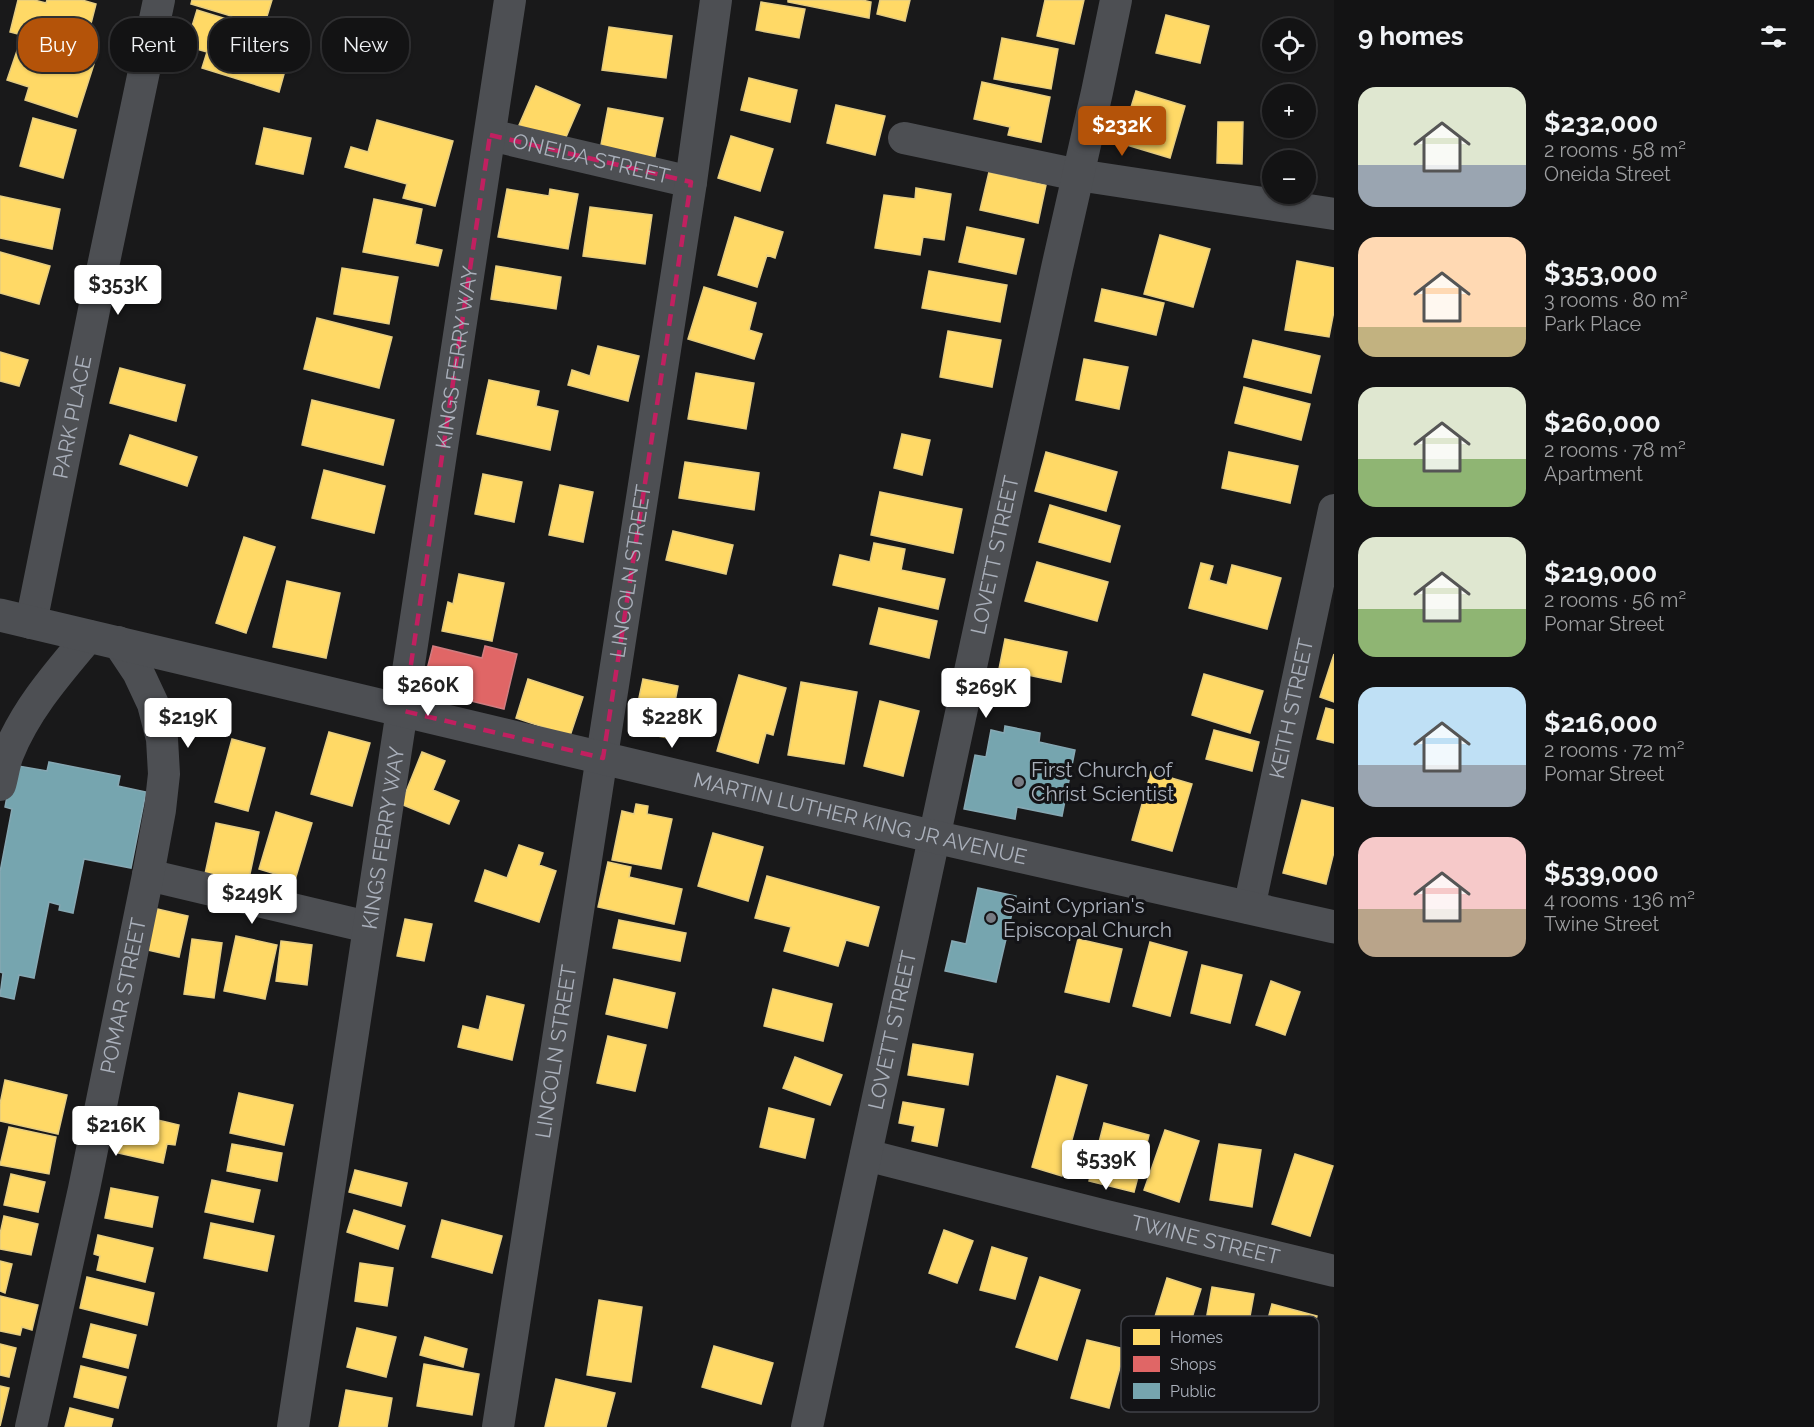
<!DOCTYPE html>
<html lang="en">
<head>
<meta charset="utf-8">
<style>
  :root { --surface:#131314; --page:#1c1c1d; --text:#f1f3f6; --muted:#9d9ea0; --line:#323234; --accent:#b45309 }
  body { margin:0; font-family:Raleway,sans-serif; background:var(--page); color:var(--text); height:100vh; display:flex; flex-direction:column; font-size:22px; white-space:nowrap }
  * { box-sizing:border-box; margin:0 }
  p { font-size:20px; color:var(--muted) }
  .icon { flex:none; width:33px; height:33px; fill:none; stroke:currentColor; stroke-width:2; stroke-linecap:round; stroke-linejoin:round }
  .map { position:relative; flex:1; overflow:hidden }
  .side { display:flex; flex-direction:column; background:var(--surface); width:480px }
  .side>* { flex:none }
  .banner { position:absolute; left:18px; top:18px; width:570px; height:54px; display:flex; gap:12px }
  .buttons { position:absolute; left:1262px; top:18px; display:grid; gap:12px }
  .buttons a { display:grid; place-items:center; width:54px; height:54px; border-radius:50%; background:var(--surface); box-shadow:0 2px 4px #0004,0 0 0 2px var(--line); font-size:30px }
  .price { position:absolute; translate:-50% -51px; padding:0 14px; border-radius:6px; background:#fff; color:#222; font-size:20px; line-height:39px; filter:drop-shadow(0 2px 3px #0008) }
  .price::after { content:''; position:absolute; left:50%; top:36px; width:18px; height:14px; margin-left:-9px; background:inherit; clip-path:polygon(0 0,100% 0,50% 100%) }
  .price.current { background:var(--accent); color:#fff }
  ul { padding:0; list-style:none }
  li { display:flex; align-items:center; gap:18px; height:150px; padding:0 24px }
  li span { display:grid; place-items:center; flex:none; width:168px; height:120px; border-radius:18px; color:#555 }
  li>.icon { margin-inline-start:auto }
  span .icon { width:72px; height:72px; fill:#fffc; stroke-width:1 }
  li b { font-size:26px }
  h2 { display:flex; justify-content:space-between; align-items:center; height:72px; padding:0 24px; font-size:26px }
  .chip { padding:0 21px; border-radius:24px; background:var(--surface); box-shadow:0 2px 4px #0004,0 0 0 2px var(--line); font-size:21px; line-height:54px }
  .chip.current { background:var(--accent); color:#fff }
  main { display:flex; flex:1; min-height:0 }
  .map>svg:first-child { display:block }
  .homes { fill:#ffd966; stroke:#e6cd80; stroke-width:1.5 }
  .shops { fill:#e06666; stroke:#d07c80; stroke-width:1.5 }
  .public { fill:#76a5af; stroke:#86a8b3; stroke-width:1.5 }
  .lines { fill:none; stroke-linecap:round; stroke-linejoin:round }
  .minor { stroke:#4d4f53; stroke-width:32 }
  .tertiary { stroke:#4d4f53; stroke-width:33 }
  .marked { fill:none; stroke:#c12060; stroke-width:4.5; stroke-dasharray:12 8; stroke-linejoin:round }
  .poi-dot { fill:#777b83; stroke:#131316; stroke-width:2 }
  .labels { text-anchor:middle; stroke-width:6; stroke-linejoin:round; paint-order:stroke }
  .street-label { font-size:21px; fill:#aab0bb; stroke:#131316 }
  .poi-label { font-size:21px; fill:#aab0bb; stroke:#131316; text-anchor:start }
  .key { fill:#131316; stroke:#404248; stroke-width:1.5 }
  .key-label { font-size:16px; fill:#aab0bb }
</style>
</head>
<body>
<main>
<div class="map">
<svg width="1334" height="1427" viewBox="0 0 1334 1427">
  <rect width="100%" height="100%" fill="#19191a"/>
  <path class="homes" d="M18,0H34L46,3L47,0H82L96,4L84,51L10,32Z
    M192,0H272L264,26L191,4Z
    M788,0H862L871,2L869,18L788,2Z
    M880,0H910L905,21L877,14Z
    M1045,0H1084L1074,44L1037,36Z
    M761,2L805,9L799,38L756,30Z
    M197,10L302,42L294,69L286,67L279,92L202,68L207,52L186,46Z
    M1166,15L1209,26L1200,63L1156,53Z
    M609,27L672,36L666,78L602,70Z
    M1002,38L1058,49L1051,89L994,79Z
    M21,39L94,64L77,117L25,100L29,87L7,80Z
    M749,78L797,90L790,122L741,110Z
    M982,82L1050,97L1041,142L1008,135L1010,127L974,119Z
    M536,86L580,105L563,144L519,125Z
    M1136,91L1185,106L1170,158L1120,143Z
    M836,105L885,116L875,155L827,143Z
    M608,108L663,118L654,161L600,150Z
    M33,118L76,130L63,178L20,166Z
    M377,120L453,141L435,206L403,198L407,184L345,167L351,147L368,152Z
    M1218,122H1243L1242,164L1217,163Z
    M264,128L311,138L303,174L256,164Z
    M731,136L773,149L760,191L718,178Z
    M989,172L1046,185L1038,223L980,210Z
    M916,188L951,194L944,240L923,237L920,255L875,248L884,195L915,199Z
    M507,189L549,196L550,189L578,194L568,249L498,237Z
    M0,196L60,209L52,249L0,238Z
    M374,199L422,209L415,244L442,250L438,266L363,252Z
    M590,207L652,215L645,264L583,256Z
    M735,217L783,232L775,258L767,255L757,287L718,275Z
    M967,227L1024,239L1016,274L959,262Z
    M1160,235L1210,249L1193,307L1144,294Z
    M0,252L50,266L39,304L0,293Z
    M1297,261L1334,268V311L1329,337L1285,330Z
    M496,266L561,277L556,309L491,299Z
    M342,268L398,277L389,324L334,314Z
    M929,271L1007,285L1000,322L922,308Z
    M704,287L756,303L749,330L762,334L754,359L688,339Z
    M1102,289L1164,303L1156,335L1095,321Z
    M317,318L392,337L379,388L304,369Z
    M948,331L1001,340L992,387L940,377Z
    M1253,340L1320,356L1311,393L1244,377Z
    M598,346L639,356L628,401L568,385L572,370L590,376Z
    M0,352L28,360L19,386L0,381Z
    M1084,359L1128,367L1119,409L1076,400Z
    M120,368L185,385L176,421L110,403Z
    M696,373L754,383L746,429L688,419Z
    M489,380L539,391L536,406L558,411L550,450L477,434Z
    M1244,387L1310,404L1301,440L1235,423Z
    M312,400L394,420L383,465L302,445Z
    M902,434L930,440L922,475L894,468Z
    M130,435L197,457L187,486L120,464Z
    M1046,452L1117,472L1106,511L1035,491Z
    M1229,452L1298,466L1290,503L1222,488Z
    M685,462L759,473L754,510L679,498Z
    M324,470L385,486L374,533L312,518Z
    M483,474L522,482L514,522L475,514Z
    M560,485L593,492L583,542L549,535Z
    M880,492L962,509L953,553L871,535Z
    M1050,505L1120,526L1110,562L1039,542Z
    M673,531L733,545L726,574L666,560Z
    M244,537L275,547L246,633L216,623Z
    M874,543L905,549L901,570L945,579L938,609L833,585L840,555L870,562Z
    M1037,562L1108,582L1097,621L1025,601Z
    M1201,563L1213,566L1209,580L1227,585L1232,565L1281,578L1267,629L1189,608Z
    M459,574L504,583L492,641L442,631L448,602L453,604Z
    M287,581L340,593L326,658L273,647Z
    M879,608L937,621L929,658L870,644Z
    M1005,639L1067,652L1061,682L999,669Z
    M1334,654V702L1320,697Z
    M1204,674L1263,691L1250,733L1192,715Z
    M739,675L786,688L773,735L766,733L758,763L717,751Z
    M528,679L583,697L570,736L516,718Z
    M643,679L678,686L668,738L632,731Z
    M801,682L857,692L844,764L788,755Z
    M880,701L919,711L903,776L864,766Z
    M1326,708L1334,710V743L1317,739Z
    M1214,730L1259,742L1252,771L1206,759Z
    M329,732L370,743L352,806L311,794Z
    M232,739L265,748L248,811L215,802Z
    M422,752L445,761L433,790L459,801L449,824L401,804Z
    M1151,772L1192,784L1172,851L1132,840Z
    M1302,800L1334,808V852L1326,884L1283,873Z
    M636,804L648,806L647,814L672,819L661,869L612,860L622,811L634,814Z
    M276,812L312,823L295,880L259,869Z
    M216,823L259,832L248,883L205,874Z
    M713,833L763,847L748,901L698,886Z
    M519,845L543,853L539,865L556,871L539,922L475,901L485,870L507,878Z
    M608,862L631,867L629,877L682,889L674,924L598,907Z
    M767,876L879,907L868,946L846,940L838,966L784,951L791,927L755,918Z
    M153,908L188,916L179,957L143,949Z
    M405,919L432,924L424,961L397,956Z
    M619,920L686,933L680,961L613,948Z
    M236,936L277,945L265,999L224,991Z
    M192,939L222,943L214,998L184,994Z
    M1078,939L1122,949L1109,1002L1065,992Z
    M281,941L312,945L307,985L276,981Z
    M1150,942L1187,952L1170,1016L1133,1006Z
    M1202,965L1242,975L1230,1023L1191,1013Z
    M614,979L675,993L667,1028L606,1014Z
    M1271,981L1300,992L1285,1035L1256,1025Z
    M773,989L832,1004L823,1041L764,1026Z
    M487,996L524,1005L512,1060L458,1047L463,1026L479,1030Z
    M608,1036L646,1045L635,1091L597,1083Z
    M913,1044L973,1054L968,1085L908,1075Z
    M795,1057L842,1075L830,1105L783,1088Z
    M1057,1076L1087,1085L1062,1176L1032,1167Z
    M5,1080L67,1095L58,1134L0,1121V1104Z
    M239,1093L293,1105L284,1145L230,1133Z
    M903,1102L944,1109L937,1146L912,1141L915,1126L899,1123Z
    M769,1108L814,1119L805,1158L760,1147Z
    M128,1113L179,1125L175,1145L167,1144L163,1163L118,1153Z
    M1104,1123L1149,1135L1134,1192L1089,1181Z
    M9,1127L56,1137L49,1174L0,1165Z
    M1165,1130L1199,1141L1179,1202L1144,1190Z
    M232,1144L282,1153L277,1181L227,1171Z
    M1219,1144L1261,1150L1252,1207L1210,1200Z
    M1295,1154L1333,1166L1310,1236L1272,1224Z
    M355,1170L407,1183L401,1206L349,1192Z
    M11,1174L45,1182L38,1212L4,1205Z
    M212,1180L260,1190L253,1222L205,1212Z
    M111,1188L158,1197L152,1227L105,1218Z
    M354,1210L405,1226L398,1249L347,1232Z
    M4,1216L38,1224L31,1255L0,1249V1234Z
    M442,1220L502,1236L492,1273L432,1257Z
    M211,1223L274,1236L267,1271L204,1258Z
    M944,1230L973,1241L957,1283L929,1273Z
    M98,1235L153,1248L145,1282L97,1270L100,1256L94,1254Z
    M992,1247L1027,1258L1015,1299L980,1290Z
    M0,1261L12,1264L5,1293L0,1291Z
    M360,1263L393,1268L387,1306L355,1301Z
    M87,1277L154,1293L147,1325L80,1308Z
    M1040,1277L1080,1290L1057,1360L1016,1347Z
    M1167,1278L1201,1289L1178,1363L1144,1352Z
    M1212,1287L1254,1294L1241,1366L1199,1359Z
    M0,1296L38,1305L32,1330L22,1327L20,1335L0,1331Z
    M599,1300L642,1307L631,1382L587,1375Z
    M1272,1304L1317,1316L1296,1391L1252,1379Z
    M91,1324L136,1335L128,1368L83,1357Z
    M357,1328L396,1337L386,1377L347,1367Z
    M425,1337L467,1349L463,1367L420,1355Z
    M1087,1340L1125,1349L1109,1408L1071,1398Z
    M0,1344L16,1348L9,1377L0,1375Z
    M714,1346L773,1363L761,1404L702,1387Z
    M424,1364L479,1374L472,1415L417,1406Z
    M81,1366L126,1377L118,1408L74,1397Z
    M556,1379L615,1393L606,1427H545Z
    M0,1386L9,1388L0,1426Z
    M346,1390L392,1398L387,1427H339Z
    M70,1408L113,1419L111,1427H65Z"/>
  <path class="shops" d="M433,646L482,658L485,646L517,654L504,709L422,689Z"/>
  <path class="public" d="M1005,726L1040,733L1039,742L1075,750L1062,816L1017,807L1015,819L964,809L975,755L986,757L991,730L1004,733Z
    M49,762L120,776L118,786L146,792L131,868L84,859L73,913L59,910L60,905L49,902L34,978L19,975L14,999L0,996L3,973L0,972V872L12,809L5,807L13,765L47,771Z
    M978,888L1016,896L996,982L945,971L952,941L966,944Z"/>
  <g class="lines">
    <g class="minor">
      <path id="s1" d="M490,135L691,182"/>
      <path d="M904,138L1078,175L1334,214"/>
      <path id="s2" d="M31,623L97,295L159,0"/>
      <path d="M0,785C3,775 4,764 8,754C26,709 58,673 89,636"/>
      <path d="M148,875L368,927"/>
      <path id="s3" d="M1249,908L1334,510"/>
      <path id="s4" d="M866,1155L1102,1215L1334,1271"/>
      <path id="s5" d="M31,1427L84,1189L148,875L160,810L164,774L162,739L153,704L138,672L118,642"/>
      <path id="s6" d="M293,1427C365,951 441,476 510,0"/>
      <path id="s7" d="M498,1427L691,182L716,0"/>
      <path id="s8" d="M807,1427L1057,268L1097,92L1116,0"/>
    </g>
    <path class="tertiary" id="s9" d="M0,615L935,837L1334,927"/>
  </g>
  <path class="marked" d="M490,135L691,182L603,758L404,711Z"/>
  <g class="poi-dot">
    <circle cx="1019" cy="782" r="6"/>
    <circle cx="991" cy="918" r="6"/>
  </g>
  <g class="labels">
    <g class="street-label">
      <text dy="7" stroke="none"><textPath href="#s1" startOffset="104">ONEIDA STREET</textPath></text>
      <text dy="7" stroke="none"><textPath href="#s6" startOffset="1082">KINGS FERRY WAY</textPath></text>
      <text dy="7" stroke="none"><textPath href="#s2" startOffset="210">PARK PLACE</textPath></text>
      <text dy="7" stroke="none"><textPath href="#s8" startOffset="892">LOVETT STREET</textPath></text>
      <text dy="7" stroke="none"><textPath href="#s7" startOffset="866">LINCOLN STREET</textPath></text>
      <text dy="7" stroke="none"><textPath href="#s3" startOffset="204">KEITH STREET</textPath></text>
      <text dy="7" stroke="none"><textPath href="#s9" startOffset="884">MARTIN LUTHER KING JR AVENUE</textPath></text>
      <text dy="7" stroke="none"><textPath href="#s6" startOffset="596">KINGS FERRY WAY</textPath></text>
      <text dy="7" stroke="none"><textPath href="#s5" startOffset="441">POMAR STREET</textPath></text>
      <text dy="7" stroke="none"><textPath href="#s8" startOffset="406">LOVETT STREET</textPath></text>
      <text dy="7" stroke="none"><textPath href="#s7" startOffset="380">LINCOLN STREET</textPath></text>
      <text dy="7" stroke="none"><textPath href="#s4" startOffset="350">TWINE STREET</textPath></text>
    </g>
    <g class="poi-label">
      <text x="1031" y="777">First Church of<tspan x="1031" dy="24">Christ Scientist</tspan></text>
      <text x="1003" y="913">Saint Cyprian's<tspan x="1003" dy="24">Episcopal Church</tspan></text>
    </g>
  </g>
  <rect x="1121" y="1316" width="198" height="96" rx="9" class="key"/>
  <rect x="1133" y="1329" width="27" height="16" fill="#ffd966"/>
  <rect x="1133" y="1356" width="27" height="16" fill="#e06666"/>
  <rect x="1133" y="1383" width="27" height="16" fill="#76a5af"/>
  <g class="key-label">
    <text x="1170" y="1343">Homes</text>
    <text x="1170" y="1370">Shops</text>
    <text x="1170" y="1397">Public</text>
  </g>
</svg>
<div class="buttons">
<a><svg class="icon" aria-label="locate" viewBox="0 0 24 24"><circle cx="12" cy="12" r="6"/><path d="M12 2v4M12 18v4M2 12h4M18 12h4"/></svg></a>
<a>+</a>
<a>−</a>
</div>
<b class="price current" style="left:1122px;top:157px">$232K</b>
<b class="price" style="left:118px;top:316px">$353K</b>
<b class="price" style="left:428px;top:717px">$260K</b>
<b class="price" style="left:986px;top:719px">$269K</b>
<b class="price" style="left:188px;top:749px">$219K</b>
<b class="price" style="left:672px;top:749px">$228K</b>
<b class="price" style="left:252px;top:925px">$249K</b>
<b class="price" style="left:116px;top:1157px">$216K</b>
<b class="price" style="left:1106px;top:1191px">$539K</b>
<div class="banner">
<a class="chip current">Buy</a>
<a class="chip">Rent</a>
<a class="chip">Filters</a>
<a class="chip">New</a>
</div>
</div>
<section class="side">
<h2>9 homes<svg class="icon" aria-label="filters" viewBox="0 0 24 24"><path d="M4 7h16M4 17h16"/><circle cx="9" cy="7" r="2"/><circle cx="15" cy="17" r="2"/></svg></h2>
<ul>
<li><span style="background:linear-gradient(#dfe7d0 65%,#9aa5b1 0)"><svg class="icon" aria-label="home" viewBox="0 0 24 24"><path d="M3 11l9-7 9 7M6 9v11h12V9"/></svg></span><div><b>$232,000</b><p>2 rooms · 58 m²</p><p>Oneida Street</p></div></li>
<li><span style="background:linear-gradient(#ffd9b3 75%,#c2b280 0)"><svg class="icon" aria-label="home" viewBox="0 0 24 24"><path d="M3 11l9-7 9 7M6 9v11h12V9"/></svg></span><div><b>$353,000</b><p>3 rooms · 80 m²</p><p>Park Place</p></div></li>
<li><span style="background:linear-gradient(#dfe7d0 60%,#8fb573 0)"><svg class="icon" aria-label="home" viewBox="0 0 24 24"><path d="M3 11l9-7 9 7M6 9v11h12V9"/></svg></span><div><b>$260,000</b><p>2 rooms · 78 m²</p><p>Apartment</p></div></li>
<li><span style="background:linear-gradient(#dfe7d0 60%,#8fb573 0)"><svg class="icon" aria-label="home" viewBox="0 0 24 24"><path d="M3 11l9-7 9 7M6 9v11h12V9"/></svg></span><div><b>$219,000</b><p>2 rooms · 56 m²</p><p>Pomar Street</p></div></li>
<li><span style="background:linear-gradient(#bfe0f5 65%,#9aa5b1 0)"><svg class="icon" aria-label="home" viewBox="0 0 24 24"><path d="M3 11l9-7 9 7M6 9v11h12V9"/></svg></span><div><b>$216,000</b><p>2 rooms · 72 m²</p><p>Pomar Street</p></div></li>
<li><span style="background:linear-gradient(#f6c9c9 60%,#b9a48a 0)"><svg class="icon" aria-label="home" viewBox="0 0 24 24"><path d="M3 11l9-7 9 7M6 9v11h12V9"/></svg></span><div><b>$539,000</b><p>4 rooms · 136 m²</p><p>Twine Street</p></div></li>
</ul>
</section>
</main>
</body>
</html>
